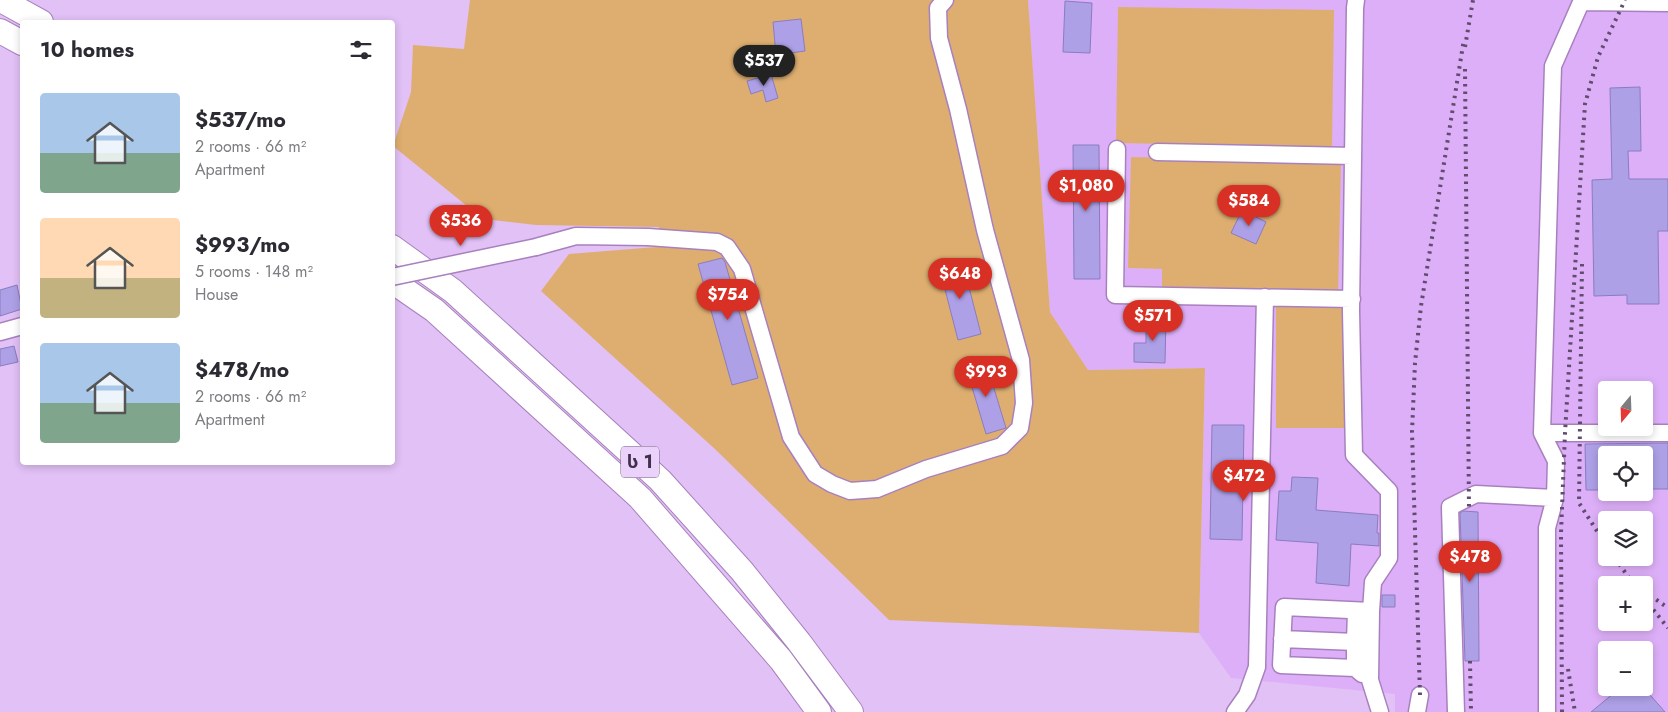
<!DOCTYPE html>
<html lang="en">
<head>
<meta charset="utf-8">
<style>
  :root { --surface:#fff; --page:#f7f7f7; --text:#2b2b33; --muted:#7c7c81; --accent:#d93025 }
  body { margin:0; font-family:Jost,"Noto Sans Georgian",sans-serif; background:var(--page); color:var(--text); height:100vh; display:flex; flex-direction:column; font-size:19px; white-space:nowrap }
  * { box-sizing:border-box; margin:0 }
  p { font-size:16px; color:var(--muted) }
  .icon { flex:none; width:28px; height:28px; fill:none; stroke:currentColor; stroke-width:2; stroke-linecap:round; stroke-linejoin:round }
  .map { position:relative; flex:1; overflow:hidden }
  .side { position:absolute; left:20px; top:20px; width:375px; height:445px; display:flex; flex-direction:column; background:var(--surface); border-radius:5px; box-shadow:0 2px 8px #0003 }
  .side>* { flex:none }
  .needle { width:32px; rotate:199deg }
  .controls { position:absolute; left:1598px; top:381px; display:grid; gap:10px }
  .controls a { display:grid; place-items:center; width:55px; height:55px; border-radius:5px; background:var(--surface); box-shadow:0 2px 8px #0003; font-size:25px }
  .price { position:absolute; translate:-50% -42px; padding:0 11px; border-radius:18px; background:var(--accent); color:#fff; font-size:16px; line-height:32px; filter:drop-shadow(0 1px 2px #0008) }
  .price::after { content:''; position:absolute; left:50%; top:30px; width:15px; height:11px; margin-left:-8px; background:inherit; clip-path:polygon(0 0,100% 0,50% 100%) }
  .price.on { background:#222; color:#fff }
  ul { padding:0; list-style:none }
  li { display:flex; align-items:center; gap:15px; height:125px; padding:0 20px }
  li span { display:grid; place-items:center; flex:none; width:140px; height:100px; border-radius:5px; color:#555 }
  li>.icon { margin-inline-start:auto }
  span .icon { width:60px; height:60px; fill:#fffc; stroke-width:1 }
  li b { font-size:21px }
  h2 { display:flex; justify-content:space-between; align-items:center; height:60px; padding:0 20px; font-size:21px }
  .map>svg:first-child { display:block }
  .built { fill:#ddaff8; fill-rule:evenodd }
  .green { fill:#deae70 }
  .building { fill:#aea0e6; stroke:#8a7cbf }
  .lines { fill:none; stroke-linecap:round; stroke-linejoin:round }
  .minor-casing { stroke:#a880be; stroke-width:19 }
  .highway-casing { stroke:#a880be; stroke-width:26 }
  .minor { stroke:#fff; stroke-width:16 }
  .highway { stroke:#fff; stroke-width:24 }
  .rail { stroke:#604c6c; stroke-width:4; stroke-dasharray:2.5 5; stroke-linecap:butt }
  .minor-bridge-casing { stroke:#a880be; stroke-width:19; stroke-linecap:butt }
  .minor-bridge { stroke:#fff; stroke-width:16 }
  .labels { text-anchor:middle; stroke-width:4.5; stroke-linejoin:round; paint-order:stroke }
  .shield { fill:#ebd2fa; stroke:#746180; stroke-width:1 }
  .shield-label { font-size:18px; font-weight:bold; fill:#41304b }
</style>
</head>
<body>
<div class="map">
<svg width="1668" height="712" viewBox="0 0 1668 712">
  <rect width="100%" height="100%" fill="#e2c1f6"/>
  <path class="built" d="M1028,0H1668V712H1395V694L1231,678L1199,633L1205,368L1088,370L1050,312ZM1341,162L1162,290V269L1129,268ZM1606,390H1644V428H1606ZM1606,455H1644V492H1606ZM1606,520H1644V558H1606ZM1606,585H1644V622H1606ZM1606,650H1644V688H1606Z"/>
  <path class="green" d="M470,0H1028L1050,312L1088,370L1205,368L1199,633L889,620L716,450L541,291L569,254L656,247L659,227L536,225L483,219L393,146L411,92L413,45L464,49Z
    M1118,7L1334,10L1332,147L1116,143Z
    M1131,157L1341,162L1338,294L1162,290V269L1128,268Z
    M1276,307H1347V428H1276Z"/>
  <path class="building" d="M1065,1L1092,3L1090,53L1063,52Z
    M801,19L805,51L776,55L773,22Z
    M771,74L778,98L766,102L763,90L751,94L747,81Z
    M1640,87L1641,151H1628L1629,179H1668V231H1658L1659,304H1627V295L1594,296L1592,180L1612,179L1610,88Z
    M1073,145H1099L1100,279H1074Z
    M1242,210L1266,222L1256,244L1231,233Z
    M722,258L725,262L758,378L732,385L698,264Z
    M962,260L981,334L958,340L939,266Z
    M17,285L22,309L0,316V290Z
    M1146,317H1166L1165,363L1134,362V343H1146Z
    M14,346L18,362L0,366V349Z
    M986,362L1006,428L986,434L966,367Z
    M1212,425H1244L1242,540L1210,539Z
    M1668,443V489H1644V455H1606V490H1586L1585,444Z
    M1292,477L1318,478L1316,510L1378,515L1377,533H1379V546L1351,544L1349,586L1316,583L1318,543L1276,540L1279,491H1291Z
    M1463,511L1478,512L1479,661H1465L1460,513Z
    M1382,595H1395V607H1382Z
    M1620,688H1644L1665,712H1591Z"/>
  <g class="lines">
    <defs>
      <path id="minor" d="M1356,0L1355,8L1351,311L1354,455L1389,491V558L1373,582L1371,611L1370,680L1380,712
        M1581,2L1668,3
        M1117,149L1115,295L1352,299
        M1157,152L1353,156
        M536,247L576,236L648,237L717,242L727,247L742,269L791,437L815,474L832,484L850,491L877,489L926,469L1002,446L1020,428L1024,403L1021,360L985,230L958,109L939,38L938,8L945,0
        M0,332L22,326
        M1542,433H1668
        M1282,639L1355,642V668L1362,674
        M1355,642L1356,611
        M1355,668L1281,665L1284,607L1371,611
        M1235,712L1247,695L1257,667L1265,297
        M1417,712L1420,695
        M1456,712L1450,507L1476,494L1555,498
        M1547,712V528L1555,498L1556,461L1542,433L1553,66L1582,0"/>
      <path id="highway" d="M1,0L41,22
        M0,31L22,43
        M392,247L453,291L660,480L742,571L799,642L851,712
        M392,281L434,310L640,498L781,660L819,712"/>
    </defs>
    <use href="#minor" class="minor-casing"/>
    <use href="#highway" class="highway-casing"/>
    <use href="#minor" class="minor"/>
    <use href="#highway" class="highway"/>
    <path class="rail" d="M1465,47L1473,0
      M1465,69L1469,511
      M1582,264L1579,503L1606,545
      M1615,558L1634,585
      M1644,591L1668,608
      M1644,598L1668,628
      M1470,661L1471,712
      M1568,669L1575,712
      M1420,695L1412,432L1415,363L1421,306L1464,39
      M1562,712L1561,533L1565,433L1585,104L1598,57L1625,0"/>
    <defs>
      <path id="minor-bridge" d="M392,277L536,247"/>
    </defs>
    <use href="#minor-bridge" class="minor-bridge-casing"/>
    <use href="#minor-bridge" class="minor-bridge"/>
  </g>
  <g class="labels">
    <rect class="shield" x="621" y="446.5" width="38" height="31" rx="4"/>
    <g class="shield-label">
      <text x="640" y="468">ს 1</text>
    </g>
  </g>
</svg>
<div class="controls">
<a><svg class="needle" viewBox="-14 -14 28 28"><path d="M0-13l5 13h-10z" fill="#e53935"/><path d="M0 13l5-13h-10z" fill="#7c7c81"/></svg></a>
<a><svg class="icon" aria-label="locate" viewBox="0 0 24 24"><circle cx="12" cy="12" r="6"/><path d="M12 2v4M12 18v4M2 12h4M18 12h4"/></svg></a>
<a><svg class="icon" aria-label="layers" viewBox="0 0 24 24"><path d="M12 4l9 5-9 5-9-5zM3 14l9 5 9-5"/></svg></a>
<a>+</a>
<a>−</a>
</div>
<b class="price on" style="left:764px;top:87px">$537</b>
<b class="price" style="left:1086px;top:212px">$1,080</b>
<b class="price" style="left:1249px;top:227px">$584</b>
<b class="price" style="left:461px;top:247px">$536</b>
<b class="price" style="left:960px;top:300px">$648</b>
<b class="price" style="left:728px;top:321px">$754</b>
<b class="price" style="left:1153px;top:342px">$571</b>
<b class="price" style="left:986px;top:398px">$993</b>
<b class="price" style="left:1244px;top:502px">$472</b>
<b class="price" style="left:1470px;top:583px">$478</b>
<section class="side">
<h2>10 homes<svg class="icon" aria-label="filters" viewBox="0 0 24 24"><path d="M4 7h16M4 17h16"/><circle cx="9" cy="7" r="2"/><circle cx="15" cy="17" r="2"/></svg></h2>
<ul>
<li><span style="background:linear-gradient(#a9c7e8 60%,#7fa58c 0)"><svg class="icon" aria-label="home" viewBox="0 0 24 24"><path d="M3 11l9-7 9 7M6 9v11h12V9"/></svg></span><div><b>$537/mo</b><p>2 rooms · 66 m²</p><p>Apartment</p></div></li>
<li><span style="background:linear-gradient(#ffd9b3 60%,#c2b280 0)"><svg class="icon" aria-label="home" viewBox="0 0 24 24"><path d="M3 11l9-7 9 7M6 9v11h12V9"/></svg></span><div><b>$993/mo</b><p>5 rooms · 148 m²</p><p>House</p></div></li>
<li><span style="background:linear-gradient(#a9c7e8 60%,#7fa58c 0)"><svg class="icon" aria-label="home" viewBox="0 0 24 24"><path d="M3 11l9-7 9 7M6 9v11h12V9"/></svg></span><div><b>$478/mo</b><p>2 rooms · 66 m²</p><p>Apartment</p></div></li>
</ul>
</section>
</div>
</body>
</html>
